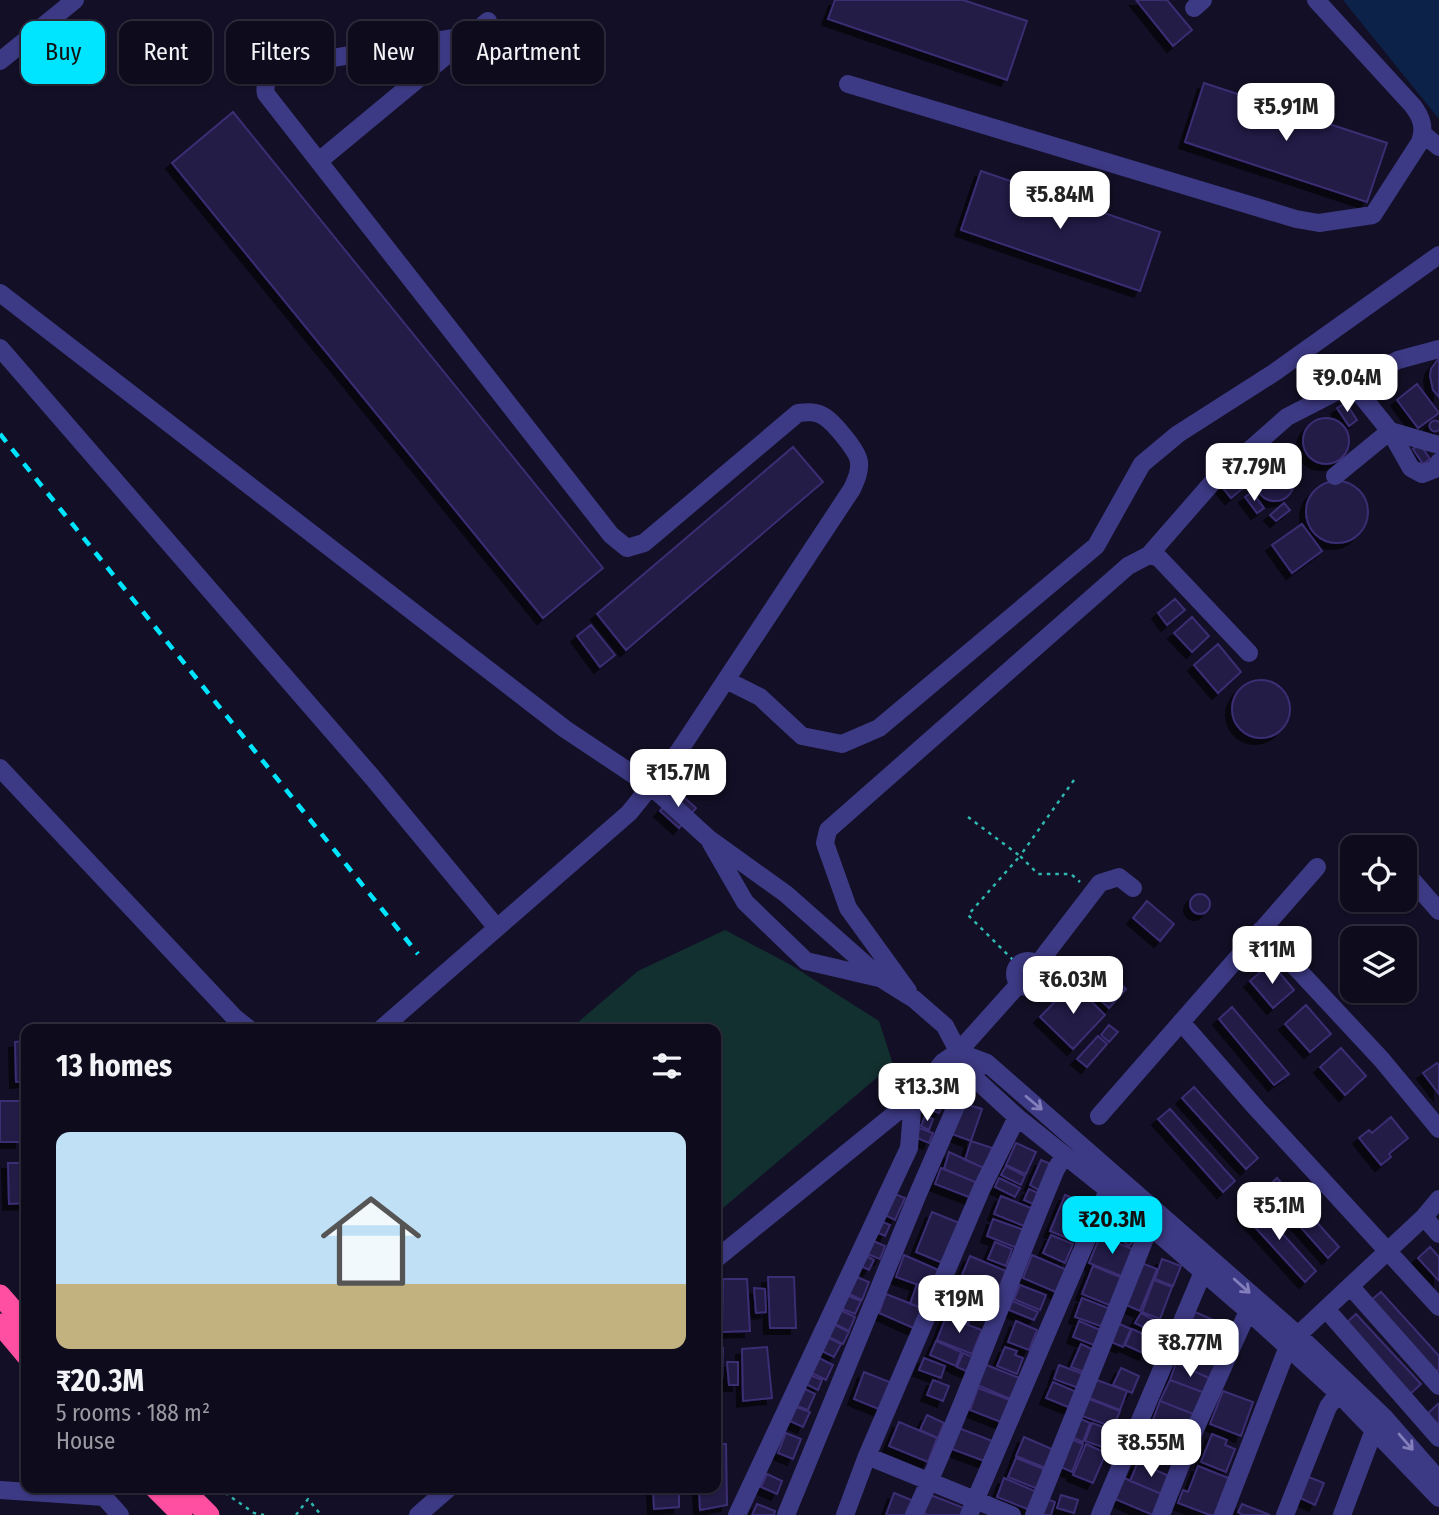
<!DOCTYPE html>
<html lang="en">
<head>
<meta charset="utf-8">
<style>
  :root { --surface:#0e0b1c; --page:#1c1929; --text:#f1f3f6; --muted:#9b9ba3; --line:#2e2b3b; --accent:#00e5ff }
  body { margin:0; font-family:"Fira Sans Condensed",sans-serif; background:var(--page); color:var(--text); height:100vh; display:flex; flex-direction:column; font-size:26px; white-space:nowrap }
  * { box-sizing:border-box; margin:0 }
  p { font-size:23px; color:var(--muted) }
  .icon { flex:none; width:38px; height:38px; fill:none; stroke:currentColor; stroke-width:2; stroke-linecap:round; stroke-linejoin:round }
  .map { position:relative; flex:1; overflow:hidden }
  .panel { position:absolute; left:21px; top:1024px; width:700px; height:469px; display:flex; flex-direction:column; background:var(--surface); border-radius:14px; box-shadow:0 2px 5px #0004,0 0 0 2px var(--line) }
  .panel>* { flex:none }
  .top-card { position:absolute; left:21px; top:21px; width:700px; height:63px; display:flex; gap:14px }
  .buttons { position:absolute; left:1340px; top:835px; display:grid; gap:14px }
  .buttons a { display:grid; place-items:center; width:77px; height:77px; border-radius:14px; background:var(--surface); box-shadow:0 2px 5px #0004,0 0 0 2px var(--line); font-size:35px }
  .price { position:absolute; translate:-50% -60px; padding:0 16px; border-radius:14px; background:#fff; color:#222; font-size:23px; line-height:46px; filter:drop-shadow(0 2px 4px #0008) }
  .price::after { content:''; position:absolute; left:50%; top:42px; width:21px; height:16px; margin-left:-10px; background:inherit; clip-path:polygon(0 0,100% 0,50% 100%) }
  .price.current { background:var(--accent); color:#111 }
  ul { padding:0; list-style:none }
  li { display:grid; align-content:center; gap:14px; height:371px; padding:0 35px }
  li+li { border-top:2px solid var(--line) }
  li span { display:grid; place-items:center; height:217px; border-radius:14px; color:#555 }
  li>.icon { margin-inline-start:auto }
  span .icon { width:126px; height:126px; fill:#fffc; stroke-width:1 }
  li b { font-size:30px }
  h2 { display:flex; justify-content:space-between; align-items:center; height:84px; padding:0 35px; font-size:30px }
  .chip { padding:0 24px; border-radius:14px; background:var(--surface); box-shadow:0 2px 5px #0004,0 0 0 2px var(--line); font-size:24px; line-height:63px }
  .chip.current { background:var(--accent); color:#111 }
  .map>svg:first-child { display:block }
  .green { fill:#12302f }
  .water { fill:#0c2248 }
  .building { fill:#241b47; stroke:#3b2d73; stroke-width:2; filter:url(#shadow) }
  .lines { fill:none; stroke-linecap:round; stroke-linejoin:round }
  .path { stroke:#2fb8b0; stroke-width:2.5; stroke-dasharray:3.5 5; stroke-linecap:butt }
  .minor { stroke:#3d3a85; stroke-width:18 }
  .highway { stroke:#ff4fa3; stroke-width:21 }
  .rail { stroke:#00e5ff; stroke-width:4.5; stroke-dasharray:10 9; stroke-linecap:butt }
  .oneway { stroke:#837fbc }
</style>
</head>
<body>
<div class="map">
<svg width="1439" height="1515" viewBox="0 0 1439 1515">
  <defs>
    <filter id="shadow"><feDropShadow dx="-6" dy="6" stdDeviation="0" flood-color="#0009"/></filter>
  </defs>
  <rect width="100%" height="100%" fill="#130f26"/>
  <path class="green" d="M725,930L791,965L879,1021L893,1064L716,1214V1029H570L638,971Z"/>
  <path class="water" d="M1343,0H1439V119Z"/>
  <path class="building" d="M835,0H963L1027,21L1007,80L828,19Z
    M1136,0H1167L1192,30L1173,46Z
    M1204,83L1387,143L1367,202L1185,142Z
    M233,112L603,568L543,618L172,163Z
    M981,171L1160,232L1140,291L961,230Z
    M1439,358V397L1433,390L1430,376L1431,369Z
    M1417,384L1439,413L1418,428L1397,400Z
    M1346,403L1357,420L1349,426L1337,408Z
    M1303 441a23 23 0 1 1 46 0a23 23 0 1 1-46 0Z
    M1429.5 426a5.5 5.5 0 1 1 11 0a5.5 5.5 0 1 1-11 0Z
    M1420,444L1430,459L1423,464L1413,449Z
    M793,447L823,482L626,650L597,614Z
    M1256 482a19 19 0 1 1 38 0a19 19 0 1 1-38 0Z
    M1238,475L1247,485L1231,498L1222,487Z
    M1306 512a31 31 0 1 1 62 0a31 31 0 1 1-62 0Z
    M1252,492L1264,508L1257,513L1245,497Z
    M1284,503L1290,510L1276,521L1270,515Z
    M1302,524L1322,551L1292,573L1272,545Z
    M1175,599L1185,610L1167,625L1158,613Z
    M1192,617L1209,636L1192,652L1174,633Z
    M591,625L615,655L600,667L577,636Z
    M1218,644L1241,672L1218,693L1194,665Z
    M1232 709a29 29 0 1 1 58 0a29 29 0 1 1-58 0Z
    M677,791L696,808L679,828L660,811Z
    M1190 904a10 10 0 1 1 20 0a10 10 0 1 1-20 0Z
    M1147,901L1174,924L1160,941L1133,918Z
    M1271,963L1294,990L1273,1008L1250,981Z
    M1112,976L1126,989L1109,1008L1095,995Z
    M1073,983L1105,1015L1073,1049L1040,1017Z
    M1306,1005L1331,1034L1310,1052L1285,1024Z
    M1232,1007L1289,1074L1274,1085L1219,1019Z
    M1109,1025L1118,1032L1109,1042L1101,1035Z
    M1098,1036L1107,1044L1087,1067L1077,1059Z
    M26,1041V1081L16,1082L15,1042Z
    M1341,1048L1366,1076L1345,1095L1320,1067Z
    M1437,1063L1439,1065V1094L1423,1073Z
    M942,1084L948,1087L941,1103L934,1100Z
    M1194,1087L1258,1158L1246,1169L1182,1098Z
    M0,1101H21V1142H0Z
    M931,1101L942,1105L939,1113L928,1109Z
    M962,1103L982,1109L971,1141L952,1134Z
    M1170,1109L1235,1181L1223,1192L1158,1119Z
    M925,1116L933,1119L929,1130L921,1126Z
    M1391,1117L1408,1138L1389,1154L1391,1157L1381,1165L1359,1138L1369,1130L1372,1133Z
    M919,1128L933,1133L929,1143L915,1137Z
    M971,1141L992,1148L986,1169L965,1160Z
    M1016,1143L1036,1152L1026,1174L1006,1165Z
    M949,1152L986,1169L980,1184L944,1169Z
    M1041,1160L1051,1164L1039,1190L1030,1185Z
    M8,1163H26V1203L9,1204Z
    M1006,1166L1025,1176L1021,1185L1001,1175Z
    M941,1168L980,1184L974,1199L935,1184Z
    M999,1178L1020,1188L1015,1197L995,1187Z
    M1277,1178L1339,1247L1328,1258L1266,1188Z
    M1029,1189L1038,1193L1033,1204L1024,1200Z
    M892,1193L905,1198L895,1220L883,1214Z
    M1065,1195L1095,1207L1079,1243L1050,1231Z
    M1001,1196L1031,1208L1024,1226L994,1214Z
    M1254,1202L1316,1271L1305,1282L1242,1213Z
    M1113,1209L1141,1232L1129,1246L1101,1223Z
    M932,1212L962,1224L945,1264L916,1252Z
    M993,1219L1024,1230L1017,1248L987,1236Z
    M878,1220L890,1225L885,1236L874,1231Z
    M1051,1235L1073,1244L1065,1263L1043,1253Z
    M1100,1236L1135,1250L1124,1277L1089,1263Z
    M871,1240L885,1246L880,1259L865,1253Z
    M995,1242L1012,1249L1006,1266L988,1259Z
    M1430,1247L1439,1257V1281L1418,1258Z
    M864,1255L874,1260L869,1270L859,1265Z
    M904,1255L943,1272L935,1291L896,1277Z
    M1032,1255L1067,1270L1058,1293L1023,1278Z
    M970,1256L1006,1271L999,1290L962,1275Z
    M1162,1259L1181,1266L1173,1286L1155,1279Z
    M1139,1262L1157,1269L1140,1311L1122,1303Z
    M1093,1266L1125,1279L1114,1307L1082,1294Z
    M854,1276L869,1282L862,1300L847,1293Z
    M768,1277H794L796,1328H770Z
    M961,1277L999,1293L991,1312L954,1295Z
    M723,1279H747L750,1331L722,1332Z
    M1154,1280L1172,1287L1160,1319L1142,1312Z
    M917,1284L935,1291L927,1310L910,1304Z
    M1020,1285L1046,1295L1040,1310L1014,1299Z
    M754,1288L765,1289L766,1312L756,1313Z
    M1381,1292L1439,1356V1369L1434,1374L1369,1302Z
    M886,1294L927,1310L918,1330L879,1313Z
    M846,1295L861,1301L855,1314L840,1308Z
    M953,1298L975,1306L968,1324L946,1315Z
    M1082,1298L1113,1310L1106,1328L1075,1317Z
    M1012,1301L1038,1312L1034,1320L1009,1310Z
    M840,1310L855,1317L849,1331L833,1323Z
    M1195,1312L1230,1327L1211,1379L1176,1363Z
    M1141,1313L1158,1322L1153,1332L1135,1323Z
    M1356,1314L1421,1384L1409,1395L1344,1325Z
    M946,1317L982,1330L972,1354L937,1340Z
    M1016,1321L1037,1330L1029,1350L1008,1342Z
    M1079,1321L1105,1332L1099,1347L1073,1337Z
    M1117,1323L1131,1329L1123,1347L1109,1341Z
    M833,1324L849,1332L843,1344L827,1336Z
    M1132,1329L1152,1338L1145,1354L1125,1345Z
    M829,1338L841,1344L834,1357L822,1351Z
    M936,1341L961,1352L956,1366L930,1355Z
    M1081,1344L1096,1351L1087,1373L1071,1367Z
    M767,1347L772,1398L743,1401L742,1349Z
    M1005,1347L1017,1351L1015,1355L1023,1358L1017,1374L997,1366Z
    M716,1348H723L721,1416L716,1415Z
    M963,1353L977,1359L971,1373L957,1367Z
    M819,1358L833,1365L826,1380L812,1373Z
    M924,1358L945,1366L941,1378L919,1370Z
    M727,1362H738V1385H729Z
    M1176,1363L1211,1379L1205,1393L1170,1380Z
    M984,1364L1022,1379L1013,1400L975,1384Z
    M1059,1365L1086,1375L1081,1389L1054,1379Z
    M1121,1368L1139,1376L1132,1393L1113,1385Z
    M864,1372L892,1383L881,1410L854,1399Z
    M810,1375L822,1380L818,1390L806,1384Z
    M1094,1379L1127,1391L1120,1410L1087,1397Z
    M933,1380L949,1386L943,1401L927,1395Z
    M1170,1380L1205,1393L1196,1415L1160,1401Z
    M1053,1382L1079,1393L1073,1409L1046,1398Z
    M978,1388L1015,1402L1006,1424L970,1410Z
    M805,1389L815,1394L808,1410L797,1406Z
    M1223,1391L1253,1402L1241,1436L1210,1424Z
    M1089,1399L1120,1411L1113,1427L1082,1416Z
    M1160,1401L1196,1415L1189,1434L1153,1420Z
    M1438,1404L1439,1405V1429L1426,1415Z
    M796,1407L810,1412L803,1427L790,1421Z
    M927,1415L944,1423L938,1438L920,1430Z
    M1076,1417L1090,1423L1083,1442L1069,1436Z
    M899,1422L937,1438L928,1462L889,1446Z
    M1092,1423L1115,1431L1108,1449L1085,1441Z
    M1158,1423L1189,1434L1180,1456L1150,1444Z
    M956,1427L995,1442L987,1462L949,1448Z
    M786,1433L801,1439L793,1459L778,1453Z
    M1212,1434L1227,1440L1225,1445L1235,1449L1226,1472L1201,1462Z
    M1024,1437L1054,1450L1046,1468L1016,1456Z
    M1070,1439L1083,1444L1072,1472L1059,1466Z
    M716,1444H726L727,1505L700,1510L699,1488H716Z
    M1086,1444L1106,1453L1093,1483L1073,1475Z
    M1016,1458L1046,1470L1038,1489L1008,1477Z
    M1138,1462L1171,1477L1164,1495L1130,1481Z
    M1198,1466L1231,1479L1217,1515H1210L1178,1503L1183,1490L1188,1492Z
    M767,1474L782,1481L777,1494L761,1487Z
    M1306,1476L1324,1483L1315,1505L1298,1497Z
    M1004,1478L1037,1492L1030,1510L997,1497Z
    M1124,1478L1164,1495L1153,1515L1115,1499Z
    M653,1488H679V1507L654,1509Z
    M894,1493L914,1501L909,1515H886Z
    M928,1494L964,1508L962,1515H928L921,1512Z
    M1061,1495L1078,1500L1074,1513L1057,1508Z
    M1042,1497L1055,1502L1051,1515H1036Z
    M757,1504L775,1511L774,1515H752Z
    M1242,1504L1270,1515H1243L1238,1512Z"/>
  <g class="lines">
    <path class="path" d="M1074,780L1020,856L1038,874H1071L1080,882
      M968,817L1020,856L968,915L1018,965
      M218,1488L254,1513L264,1515
      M296,1515L308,1499L321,1515"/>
    <path class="minor" d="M1194,8L1203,0
      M0,61L75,0
      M848,84L1296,219L1319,223L1373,215L1420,142C1425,128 1422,118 1413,106L1316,0
      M1423,134L1439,147
      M319,161L488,21
      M0,293L565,729L652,787L708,838L786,894L882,979L914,999L945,1026L970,1074L1017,1117L1108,1190L1248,1311L1338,1393L1439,1498
      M0,348L372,777L497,928
      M1352,384L1390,431L1411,468L1422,474L1435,469L1439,462
      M1335,476L1390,431L1439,445
      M1149,555L1211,484L1287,417L1398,360L1439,349
      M726,680L760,697L802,736L842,744L879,728L1096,546L1142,464L1178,434L1275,372L1439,255
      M0,768L234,1017L249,1029
      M711,843L745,902L806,961L879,978
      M1405,872L1439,911
      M1261,930L1382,1060L1439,1129
      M1015 974a13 13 0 1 1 26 0a13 13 0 1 1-26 0Z
      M1037,965L1100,883L1119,877L1133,888
      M908,991L848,908L827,849L825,843L828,830L1128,566L1149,555L1159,558L1249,653
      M1181,1022L1257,1109L1439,1307
      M381,1029L629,813L679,751L852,489C856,480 860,472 859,462C858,451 834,423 825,417C817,411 807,412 798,413L644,543L627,548L611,535L266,94C263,81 273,71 284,66L472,35
      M958,1052L987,1063L1298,1335L1384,1417L1439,1480
      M1099,1116L1317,867
      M1424,1217L1439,1234
      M716,1259L913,1099L943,1062L958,1052L1019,984
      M1350,1286L1439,1386
      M1326,1309L1439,1438
      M0,1490L104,1497L120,1515
      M418,1515L449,1488
      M737,1515L909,1148L913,1099
      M786,1515L917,1196L970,1074L978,1069
      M845,1515L867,1456
      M914,1515C966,1403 1008,1283 1056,1169L1064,1156
      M969,1515L1108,1190L1115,1182
      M1012,1515L867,1456L981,1190L1017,1117
      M1034,1515L1150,1226
      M1100,1515L1203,1272
      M1161,1515L1192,1436L1248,1311
      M1223,1515L1287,1349L1298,1335L1424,1217L1439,1199
      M1285,1515L1328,1407L1338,1393
      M1342,1515L1374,1430L1378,1424"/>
    <path class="highway" d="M0,1295L26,1325
      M0,1324L26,1355
      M155,1488L182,1515
      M182,1488L209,1515"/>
    <path class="rail" d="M0,434L418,954"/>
  </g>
  <defs><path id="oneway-shaft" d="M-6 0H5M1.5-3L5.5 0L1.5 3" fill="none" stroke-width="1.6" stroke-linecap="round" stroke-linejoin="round" transform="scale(1.75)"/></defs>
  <g class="oneway">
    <use href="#oneway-shaft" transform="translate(1034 1103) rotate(40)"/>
    <use href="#oneway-shaft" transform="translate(1242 1286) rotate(42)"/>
    <use href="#oneway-shaft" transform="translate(1406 1442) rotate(49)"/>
  </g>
</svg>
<div class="buttons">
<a><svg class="icon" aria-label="locate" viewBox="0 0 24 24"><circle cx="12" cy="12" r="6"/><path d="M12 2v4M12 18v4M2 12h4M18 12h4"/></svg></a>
<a><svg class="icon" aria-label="layers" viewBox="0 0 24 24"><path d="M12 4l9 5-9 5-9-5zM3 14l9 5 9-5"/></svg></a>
</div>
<b class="price" style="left:1286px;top:143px">₹5.91M</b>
<b class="price" style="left:1060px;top:231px">₹5.84M</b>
<b class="price" style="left:1347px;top:414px">₹9.04M</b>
<b class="price" style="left:1254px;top:503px">₹7.79M</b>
<b class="price" style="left:678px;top:809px">₹15.7M</b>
<b class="price" style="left:1272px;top:986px">₹11M</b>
<b class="price" style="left:1073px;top:1016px">₹6.03M</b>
<b class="price" style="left:927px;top:1123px">₹13.3M</b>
<b class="price" style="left:1279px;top:1242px">₹5.1M</b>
<b class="price current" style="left:1112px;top:1256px">₹20.3M</b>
<b class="price" style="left:959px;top:1335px">₹19M</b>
<b class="price" style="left:1190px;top:1379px">₹8.77M</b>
<b class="price" style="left:1151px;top:1479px">₹8.55M</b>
<div class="top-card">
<a class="chip current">Buy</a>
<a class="chip">Rent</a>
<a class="chip">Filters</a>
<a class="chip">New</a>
<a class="chip">Apartment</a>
</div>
<section class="panel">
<h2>13 homes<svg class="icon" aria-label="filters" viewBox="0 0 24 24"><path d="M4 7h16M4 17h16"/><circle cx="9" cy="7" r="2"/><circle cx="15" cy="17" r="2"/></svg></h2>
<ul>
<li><span style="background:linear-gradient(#bfe0f5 70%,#c2b280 0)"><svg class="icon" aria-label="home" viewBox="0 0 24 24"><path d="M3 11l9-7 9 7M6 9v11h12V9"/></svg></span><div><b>₹20.3M</b><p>5 rooms · 188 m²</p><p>House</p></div></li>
</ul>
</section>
</div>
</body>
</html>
